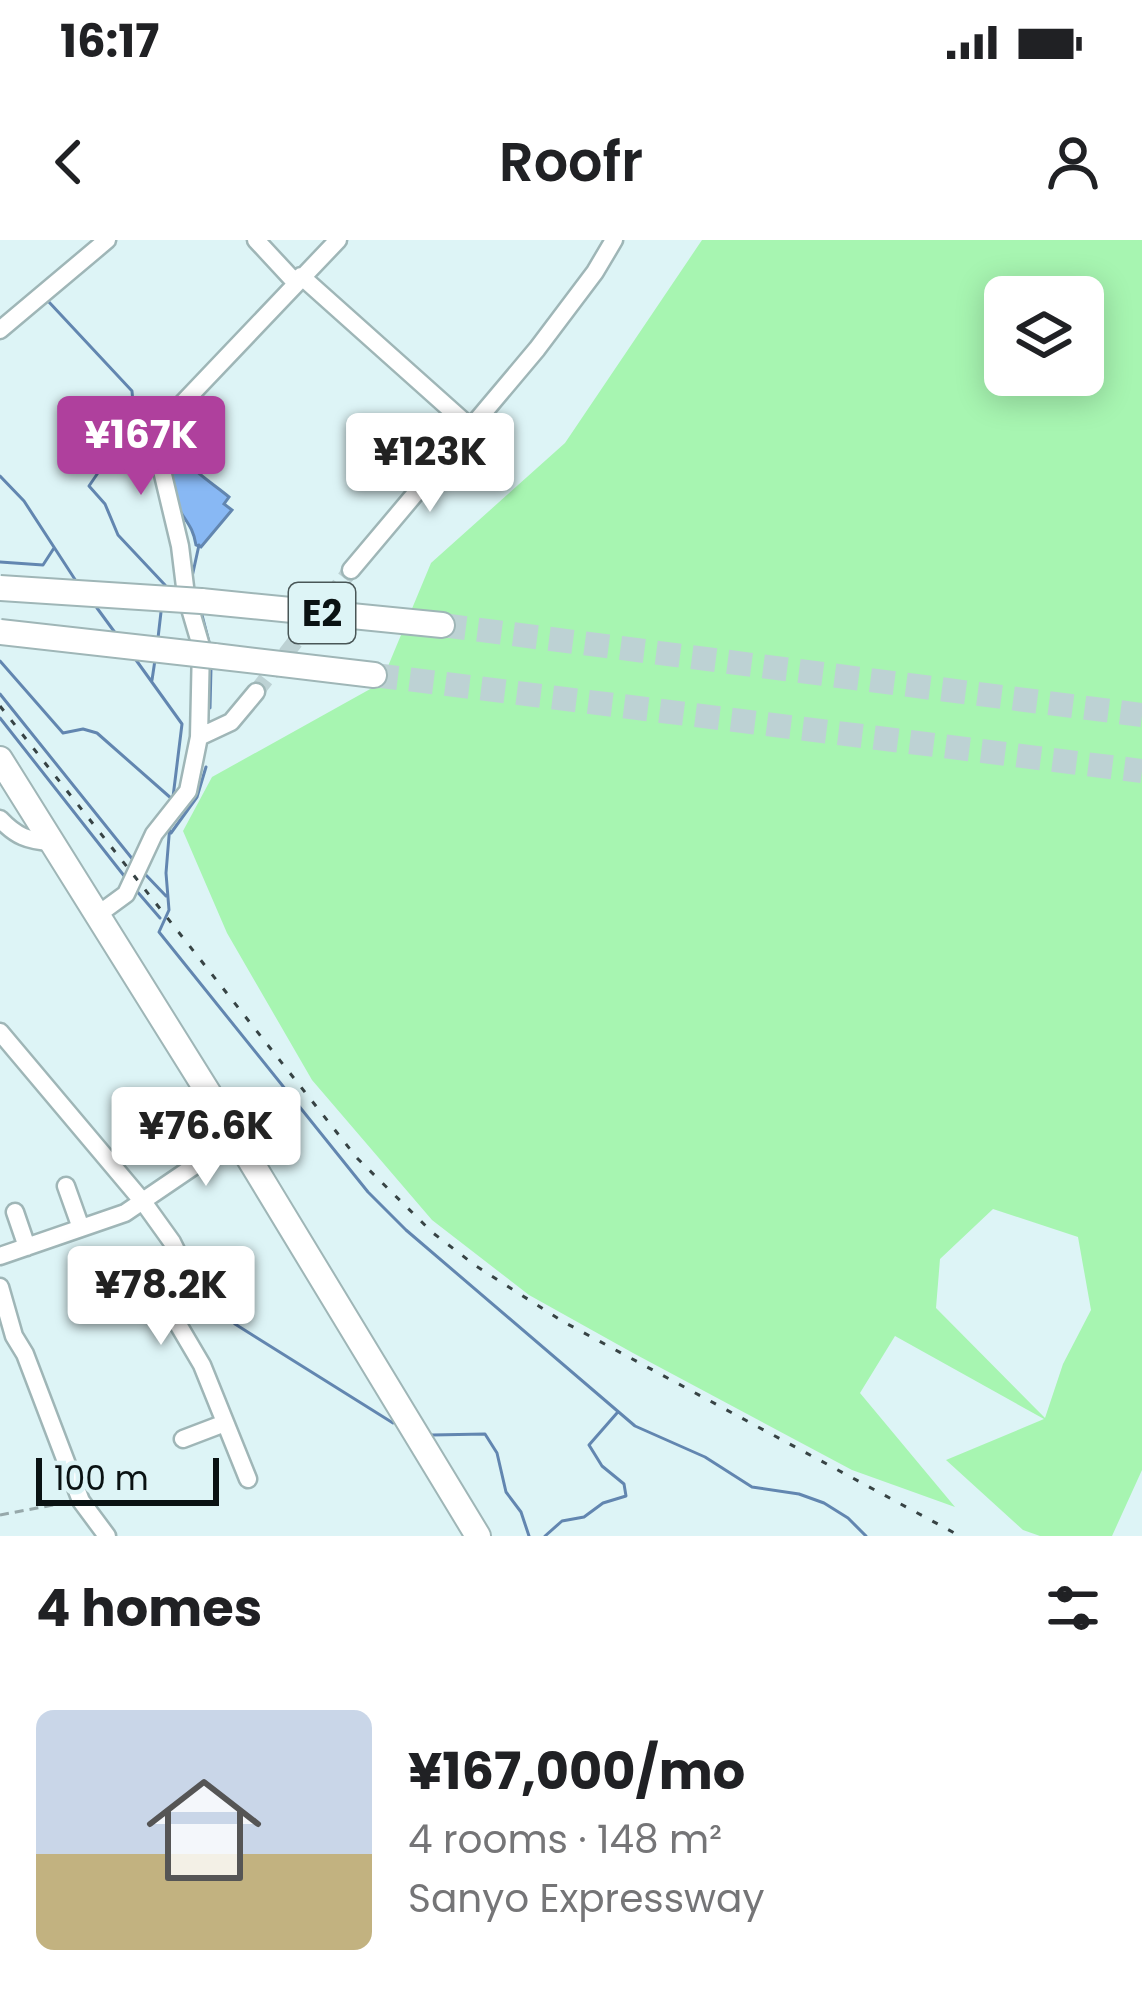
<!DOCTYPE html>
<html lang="en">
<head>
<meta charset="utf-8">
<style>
  :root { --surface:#fff; --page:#f2f2f2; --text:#202124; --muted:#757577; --line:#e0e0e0; --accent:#af409d }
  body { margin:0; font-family:Poppins,sans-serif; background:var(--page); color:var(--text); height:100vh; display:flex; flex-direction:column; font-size:45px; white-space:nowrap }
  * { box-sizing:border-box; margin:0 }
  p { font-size:39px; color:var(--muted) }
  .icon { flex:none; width:66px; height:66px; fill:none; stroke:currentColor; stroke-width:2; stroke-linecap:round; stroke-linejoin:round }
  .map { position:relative; height:1296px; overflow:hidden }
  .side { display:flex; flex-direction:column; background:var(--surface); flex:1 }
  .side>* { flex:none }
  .fabs { position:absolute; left:984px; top:36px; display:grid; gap:24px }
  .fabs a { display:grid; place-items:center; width:120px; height:120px; border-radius:18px; background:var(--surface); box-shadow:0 6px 30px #0003; font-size:60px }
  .scale { position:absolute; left:36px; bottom:30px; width:183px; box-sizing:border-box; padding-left:12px; border:6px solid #0a1213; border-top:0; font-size:33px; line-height:42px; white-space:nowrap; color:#0a1213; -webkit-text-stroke:9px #ddf4f6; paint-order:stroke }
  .price { position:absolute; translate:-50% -102px; padding:0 27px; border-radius:12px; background:#fff; color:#222; font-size:39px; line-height:78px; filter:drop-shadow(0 3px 6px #0008) }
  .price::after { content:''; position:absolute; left:50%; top:72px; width:36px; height:27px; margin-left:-18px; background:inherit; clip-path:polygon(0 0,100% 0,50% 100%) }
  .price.on { background:var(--accent); color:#fff }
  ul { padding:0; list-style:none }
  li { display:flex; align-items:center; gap:36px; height:300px; padding:0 36px }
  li+li { border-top:3px solid var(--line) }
  li span { display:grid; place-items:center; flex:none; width:336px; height:240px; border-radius:18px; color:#555 }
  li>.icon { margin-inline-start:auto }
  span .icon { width:144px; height:144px; fill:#fffc; stroke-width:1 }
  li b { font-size:51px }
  h2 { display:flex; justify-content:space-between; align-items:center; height:144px; padding:0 36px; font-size:51px }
  .status { display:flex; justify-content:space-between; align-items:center; height:84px; padding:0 60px; background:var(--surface); direction:ltr }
  .status svg { height:33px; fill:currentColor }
  header { display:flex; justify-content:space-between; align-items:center; height:156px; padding:0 36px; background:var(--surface); font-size:54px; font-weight:600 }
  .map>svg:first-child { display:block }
  .green { fill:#a7f5b1; fill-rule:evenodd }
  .water { fill:#88b8f4; stroke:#6286b0; stroke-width:3 }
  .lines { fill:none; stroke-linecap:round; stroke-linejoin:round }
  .stream { stroke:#6286b0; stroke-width:3 }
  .minor-tunnel { stroke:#bdd2d4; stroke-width:16; stroke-dasharray:16 8; stroke-linecap:butt }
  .highway-tunnel { stroke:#bdd2d4; stroke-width:24; stroke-dasharray:24 12; stroke-linecap:butt }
  .minor-casing { stroke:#9fb6b7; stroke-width:21 }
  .highway-casing { stroke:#9fb6b7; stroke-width:28 }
  .path { stroke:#96a8aa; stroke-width:3; stroke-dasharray:9 6; stroke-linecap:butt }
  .minor { stroke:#fff; stroke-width:16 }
  .highway { stroke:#fff; stroke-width:24 }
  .rail { stroke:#374344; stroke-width:3; stroke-dasharray:6 12; stroke-linecap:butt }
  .highway-bridge-casing { stroke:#9fb6b7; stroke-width:28; stroke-linecap:butt }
  .highway-bridge { stroke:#fff; stroke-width:24 }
  .labels { text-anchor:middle; stroke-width:9; stroke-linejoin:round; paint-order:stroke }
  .shield { fill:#ddf4f6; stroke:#495657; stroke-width:3 }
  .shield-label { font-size:36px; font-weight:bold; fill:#0a1213 }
</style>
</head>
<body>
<div class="status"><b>16:17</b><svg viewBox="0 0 49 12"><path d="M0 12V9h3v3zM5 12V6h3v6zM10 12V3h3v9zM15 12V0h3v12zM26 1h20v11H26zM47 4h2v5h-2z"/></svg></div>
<header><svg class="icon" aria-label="back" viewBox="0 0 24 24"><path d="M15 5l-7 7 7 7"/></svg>Roofr<svg class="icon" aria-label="person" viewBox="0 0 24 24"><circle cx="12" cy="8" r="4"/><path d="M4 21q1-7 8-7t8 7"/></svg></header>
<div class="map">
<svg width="1142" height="1296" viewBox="0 0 1142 1296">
  <rect width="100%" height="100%" fill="#ddf4f6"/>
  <path class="green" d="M702,0H1142V1230L1112,1296H1040L1023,1290L946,1220L1044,1179L895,1096L860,1153L955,1267L852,1230L633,1113L529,1055L432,980L312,840L227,693L183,591L212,537L381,443L431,323L565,203ZM1005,57H1083V135H1005ZM993,969L1078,997L1091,1070L1063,1124L1045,1178L936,1068L940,1019Z"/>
  <path class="water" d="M168,184L173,187C167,217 208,239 229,257L224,264L232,270L201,307L196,305C193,288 188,284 180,271C165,247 165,211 168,184Z"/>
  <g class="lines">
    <path class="stream" d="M48,61L132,151L133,163L90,202V208L104,224L89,246L105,264L118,295L165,345
      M0,236L24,261L76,341
      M0,322L43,325L54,308
      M192,337L199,305
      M97,368L116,394
      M202,375L210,406
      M158,398L161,372
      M136,420L182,484L173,557
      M0,421L63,493L83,489L97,493L172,559
      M152,440L155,420
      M0,454L134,621
      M210,468L211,428
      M0,478L125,637
      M170,584L166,633L169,670L159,692L368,952L406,990L635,1186L705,1217L752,1247L799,1254L824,1263L848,1278L866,1296
      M171,593L197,557L206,527
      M144,633L166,656
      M135,649L160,678
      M205,1052L235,1084L393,1183
      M432,1195L485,1194L497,1213L506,1252L521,1272L529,1296
      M545,1296L562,1281L584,1277L603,1263L626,1256L624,1244L602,1226L589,1205L617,1173"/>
    <path class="minor-tunnel" d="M256,452L351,330"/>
    <path class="highway-tunnel" d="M442,385L1142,475
      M374,435L1142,531"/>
    <defs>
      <path id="minor" d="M256,0L295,42
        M301,36L470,187
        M0,90L107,0
        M351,330L537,109L595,32L614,0
        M199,497L231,482L256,452
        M0,579C16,596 28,601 51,602
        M96,676L126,654L154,594L188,551L199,497L201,406L186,355L180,306L159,218L160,187L338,0
        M0,792L144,963L172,1002L198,1055L169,1069L202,1125L248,1239
        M66,946L81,988
        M15,972L27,1007
        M0,1016L125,973L203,920L240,903
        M0,1047L14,1096L25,1114L81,1261L107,1296
        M183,1199L225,1183"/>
      <path id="highway" d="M201,361L442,385
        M214,416L374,435
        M0,519L236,897L478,1296"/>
    </defs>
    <use href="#minor" class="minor-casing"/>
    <use href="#highway" class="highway-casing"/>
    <path class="path" d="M0,1275L69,1262"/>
    <use href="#minor" class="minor"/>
    <use href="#highway" class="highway"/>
    <path class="rail" d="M0,466L357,918L433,993L476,1026L562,1081L960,1296"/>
    <defs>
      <path id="highway-bridge" d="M0,348L201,361
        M0,392L214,416"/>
    </defs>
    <use href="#highway-bridge" class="highway-bridge-casing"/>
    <use href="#highway-bridge" class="highway-bridge"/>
  </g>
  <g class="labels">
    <rect class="shield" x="289" y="343" width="66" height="60" rx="9"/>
    <g class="shield-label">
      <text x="322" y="386">E2</text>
    </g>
  </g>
</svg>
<div class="fabs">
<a><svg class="icon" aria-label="layers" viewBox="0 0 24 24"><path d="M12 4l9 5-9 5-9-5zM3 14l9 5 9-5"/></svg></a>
</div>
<div class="scale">100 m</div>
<b class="price on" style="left:141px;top:258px">¥167K</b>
<b class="price" style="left:430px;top:275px">¥123K</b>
<b class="price" style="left:206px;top:949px">¥76.6K</b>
<b class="price" style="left:161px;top:1108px">¥78.2K</b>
</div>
<section class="side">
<h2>4 homes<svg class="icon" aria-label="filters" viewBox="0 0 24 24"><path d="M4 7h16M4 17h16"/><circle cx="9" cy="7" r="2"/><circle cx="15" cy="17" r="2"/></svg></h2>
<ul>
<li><span style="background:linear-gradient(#c9d6e8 60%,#c2b280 0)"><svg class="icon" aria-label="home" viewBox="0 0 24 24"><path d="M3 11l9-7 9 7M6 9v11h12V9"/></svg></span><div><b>¥167,000/mo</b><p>4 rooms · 148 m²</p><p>Sanyo Expressway</p></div></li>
</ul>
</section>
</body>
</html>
